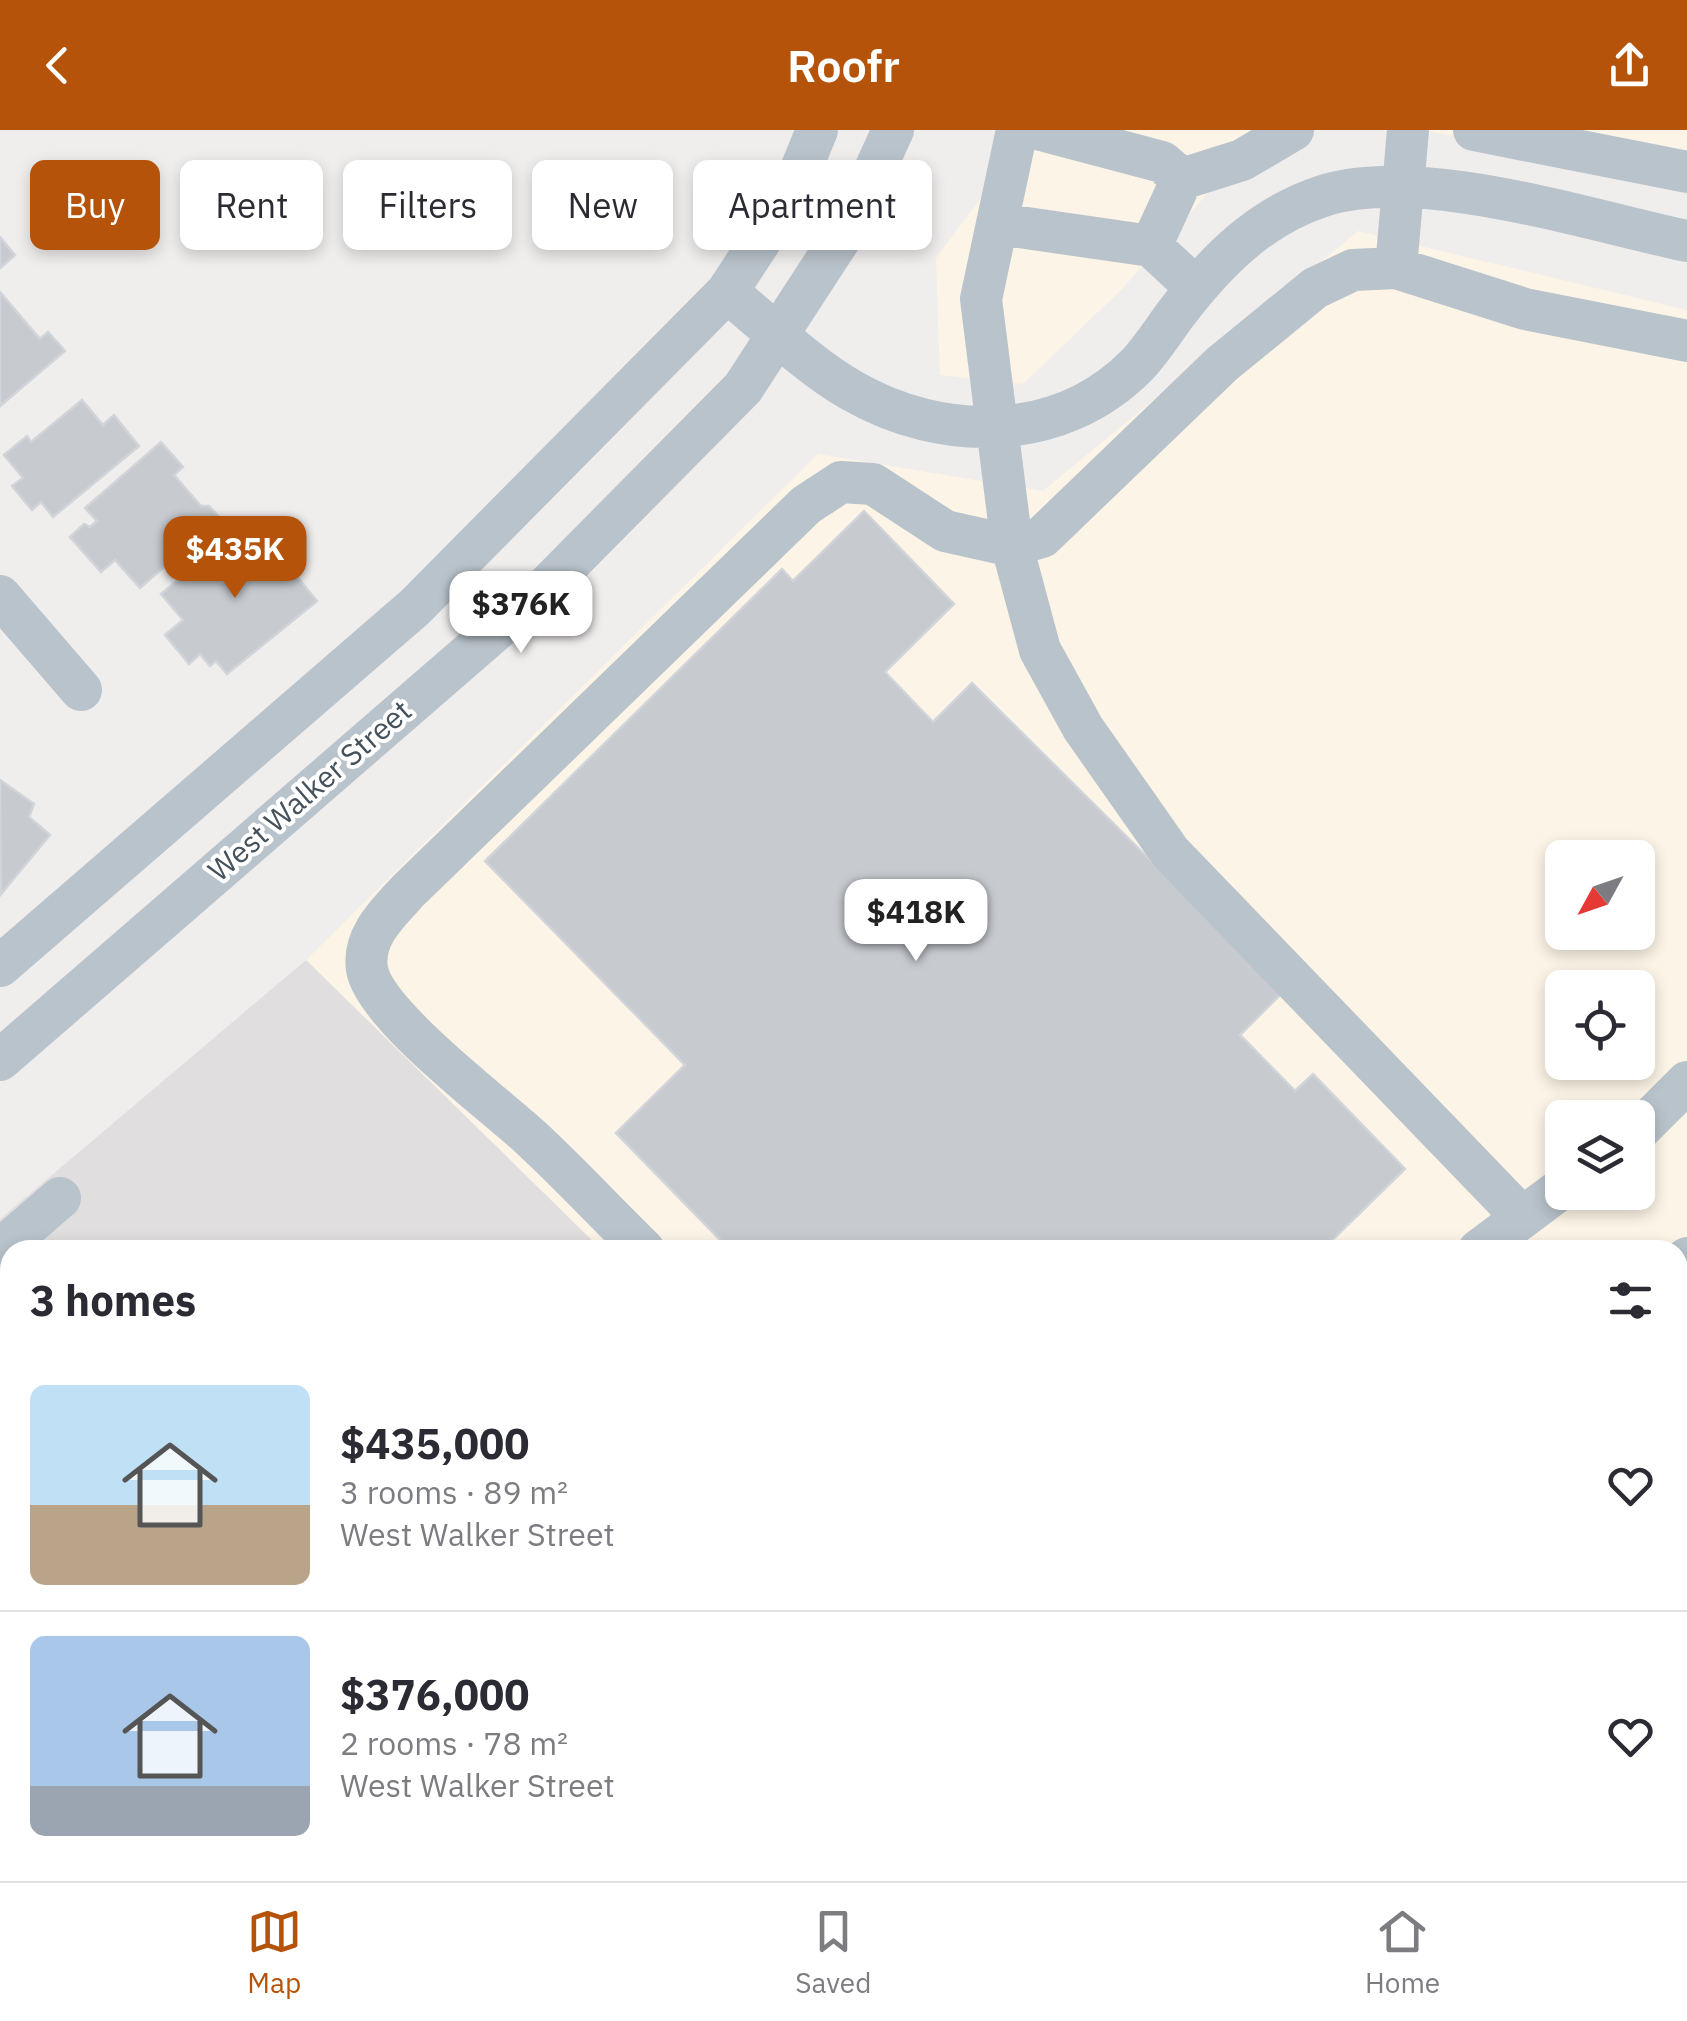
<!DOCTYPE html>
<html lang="en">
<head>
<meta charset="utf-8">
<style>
  :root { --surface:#fff; --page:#f7f7f7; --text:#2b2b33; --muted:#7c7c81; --line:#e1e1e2; --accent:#b45309 }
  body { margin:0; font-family:"IBM Plex Sans",sans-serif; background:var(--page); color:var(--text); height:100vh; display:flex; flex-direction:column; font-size:38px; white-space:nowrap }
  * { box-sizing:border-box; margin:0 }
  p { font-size:32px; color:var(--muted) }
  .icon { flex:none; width:55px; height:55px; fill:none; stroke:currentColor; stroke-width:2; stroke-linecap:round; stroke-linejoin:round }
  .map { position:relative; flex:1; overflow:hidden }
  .side { position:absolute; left:0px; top:1110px; width:1688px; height:642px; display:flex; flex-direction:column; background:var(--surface); border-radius:30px 30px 0 0; box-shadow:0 5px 15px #0003 }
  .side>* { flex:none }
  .hud { position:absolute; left:30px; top:30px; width:1000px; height:90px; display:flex; gap:20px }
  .needle { width:65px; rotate:230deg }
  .buttons { position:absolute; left:1545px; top:710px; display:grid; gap:20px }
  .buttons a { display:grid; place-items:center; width:110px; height:110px; border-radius:15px; background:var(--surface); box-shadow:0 5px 15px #0003; font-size:50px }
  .price { position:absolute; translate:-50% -85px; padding:0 22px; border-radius:20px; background:#fff; color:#222; font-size:32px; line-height:65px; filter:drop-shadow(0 2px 5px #0008) }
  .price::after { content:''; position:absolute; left:50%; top:60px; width:30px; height:22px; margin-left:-15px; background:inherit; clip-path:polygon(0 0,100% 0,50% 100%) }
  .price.on { background:var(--accent); color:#fff }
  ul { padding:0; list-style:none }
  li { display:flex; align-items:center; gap:30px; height:250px; padding:0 30px }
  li+li { border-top:2px solid var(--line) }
  li span { display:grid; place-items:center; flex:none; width:280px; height:200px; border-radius:15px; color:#555 }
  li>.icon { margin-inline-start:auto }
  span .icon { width:120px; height:120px; fill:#fffc; stroke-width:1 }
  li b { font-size:42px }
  h2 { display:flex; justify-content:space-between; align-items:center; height:120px; padding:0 30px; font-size:42px }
  .pill { padding:0 35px; border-radius:15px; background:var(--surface); box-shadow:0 5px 15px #0003; font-size:35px; line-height:90px }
  .pill.on { background:var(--accent); color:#fff }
  header { display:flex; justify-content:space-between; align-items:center; height:130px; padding:0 30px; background:var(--accent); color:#fff; font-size:45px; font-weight:600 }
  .dock { display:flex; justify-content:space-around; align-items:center; height:140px; border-top:2px solid var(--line); background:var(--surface); font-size:28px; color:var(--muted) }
  .dock a { display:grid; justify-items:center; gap:5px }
  .dock .on { color:var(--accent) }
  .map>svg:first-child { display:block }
  .commercial { fill:#fcf4e6; fill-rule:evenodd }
  .education { fill:#e1dedf }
  .green { fill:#bbefcc }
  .water { fill:#87ddec }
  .building { fill:#c7cbd0; stroke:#d1d4d9; stroke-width:2.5 }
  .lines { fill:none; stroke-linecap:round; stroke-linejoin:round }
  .minor { stroke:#b9c3cb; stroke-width:42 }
  .labels { text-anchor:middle; stroke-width:8; stroke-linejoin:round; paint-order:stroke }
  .street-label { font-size:30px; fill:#46525b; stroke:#fff }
</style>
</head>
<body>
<header><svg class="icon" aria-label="back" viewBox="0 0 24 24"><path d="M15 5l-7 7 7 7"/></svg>Roofr<svg class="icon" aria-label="share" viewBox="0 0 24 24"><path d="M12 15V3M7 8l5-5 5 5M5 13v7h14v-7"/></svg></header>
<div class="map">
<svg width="1687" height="1751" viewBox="0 0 1687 1751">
  <rect width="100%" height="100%" fill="#f0eded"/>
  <path class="commercial" d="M1002,0H1303L1217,53L1121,160L1023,254L940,245L936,128L989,57Z
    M1426,0H1687V57Z
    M1358,101L1687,180V1573L1678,1561V1120H602L306,830L818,324L1043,361ZM1562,728H1638V802H1562ZM1562,858H1638V932H1562ZM1562,988H1638V1062H1562Z"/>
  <path class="education" d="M306,830L602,1120H10V1742L1156,1743L1155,1751H0V1089Z"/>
  <path class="green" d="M64,1742L158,1743L165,1751H53Z"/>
  <path class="water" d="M1156,1743L1587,1742L1595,1751H1155Z"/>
  <path class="building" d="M0,107L15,125L0,138Z
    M0,162L40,209L48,202L65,221L0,276Z
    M82,270L103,295L114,285L139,316L53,387L41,372L32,380L12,356L23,348L4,325L27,306L31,312Z
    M161,312L183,337L174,345L201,376H209L220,388L140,458L115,430L101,442L70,407L84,394L90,397L97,391L85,378Z
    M864,381L954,474L885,542L933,592L972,553L1283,862L1240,905L1295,961L1313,944L1405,1039L1322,1120H730L616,1003L685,935L485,731L782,439L793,451Z
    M251,390L317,471L227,544L216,531L210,536L200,524L189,534L165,505L183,490L161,464Z
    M0,650L34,674L29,687L50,705L1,764Z
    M1687,1301V1380L1678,1388V1308Z"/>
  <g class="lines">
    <path class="minor" d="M1017,0L981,169L1012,416L1040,520L1083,598L1170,722L1521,1086
      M1041,0L1162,32L1182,49L1151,116
      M1474,0L1687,42
      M1182,49L1242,30L1293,0
      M998,94L1151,116L1196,158
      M1396,138L1408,0
      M727,162C767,194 807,235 851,260C942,313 1060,313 1137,235C1152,219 1165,198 1178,181C1217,130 1261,86 1323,66C1419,35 1587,90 1687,111
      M0,466L81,560
      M0,836L415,477L727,162L791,64L817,0
      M0,930L547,456L743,258L851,92L893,0
      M1638,1001L1687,952
      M0,1120L60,1068
      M644,1120C606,1083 569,1043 530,1007C494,974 374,884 367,839C362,806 389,782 408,761L806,375L841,352L873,354L945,401L1012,416L1042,407L1222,234L1315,158L1353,140L1396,138L1525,179L1687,211
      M1479,1120L1562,1058
      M1678,1136L1687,1128
      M0,1220L10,1232
      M1678,1486L1687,1499"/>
  </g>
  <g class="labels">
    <g class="street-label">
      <text transform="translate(310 661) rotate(-41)" y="10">West Walker Street</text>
    </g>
  </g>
</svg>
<div class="buttons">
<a><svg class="needle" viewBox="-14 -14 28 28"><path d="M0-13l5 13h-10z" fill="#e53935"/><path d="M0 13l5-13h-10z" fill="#7c7c81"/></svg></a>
<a><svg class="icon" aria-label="locate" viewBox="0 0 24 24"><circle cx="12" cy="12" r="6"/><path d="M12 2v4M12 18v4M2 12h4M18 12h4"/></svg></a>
<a><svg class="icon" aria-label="layers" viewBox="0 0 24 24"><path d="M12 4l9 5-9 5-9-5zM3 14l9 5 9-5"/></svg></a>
</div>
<b class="price on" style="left:235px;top:471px">$435K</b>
<b class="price" style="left:521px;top:526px">$376K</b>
<b class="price" style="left:916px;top:834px">$418K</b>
<div class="hud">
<a class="pill on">Buy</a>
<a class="pill">Rent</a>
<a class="pill">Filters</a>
<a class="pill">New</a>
<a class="pill">Apartment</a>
</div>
<section class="side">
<h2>3 homes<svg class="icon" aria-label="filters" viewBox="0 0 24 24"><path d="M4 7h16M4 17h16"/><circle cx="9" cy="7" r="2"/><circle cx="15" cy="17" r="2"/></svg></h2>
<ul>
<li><span style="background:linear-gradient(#bfe0f5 60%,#b9a48a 0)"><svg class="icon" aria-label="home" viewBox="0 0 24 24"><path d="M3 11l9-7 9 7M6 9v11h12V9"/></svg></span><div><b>$435,000</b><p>3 rooms · 89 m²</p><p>West Walker Street</p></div><svg class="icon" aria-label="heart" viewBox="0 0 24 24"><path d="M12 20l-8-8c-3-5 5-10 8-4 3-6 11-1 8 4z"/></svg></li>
<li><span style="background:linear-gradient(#a9c7e8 75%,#9aa5b1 0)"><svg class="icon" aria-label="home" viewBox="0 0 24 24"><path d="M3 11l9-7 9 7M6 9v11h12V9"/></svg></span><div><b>$376,000</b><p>2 rooms · 78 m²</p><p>West Walker Street</p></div><svg class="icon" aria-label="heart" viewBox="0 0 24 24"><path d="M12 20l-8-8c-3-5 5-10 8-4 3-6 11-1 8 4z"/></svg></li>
</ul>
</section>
</div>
<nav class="dock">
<a class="on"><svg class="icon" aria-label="map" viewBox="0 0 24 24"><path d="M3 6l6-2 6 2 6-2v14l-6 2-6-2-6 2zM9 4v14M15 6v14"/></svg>Map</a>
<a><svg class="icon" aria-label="saved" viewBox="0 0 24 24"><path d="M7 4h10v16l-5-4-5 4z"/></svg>Saved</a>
<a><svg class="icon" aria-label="home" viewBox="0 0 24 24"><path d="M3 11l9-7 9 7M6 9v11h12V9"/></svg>Home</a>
</nav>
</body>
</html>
